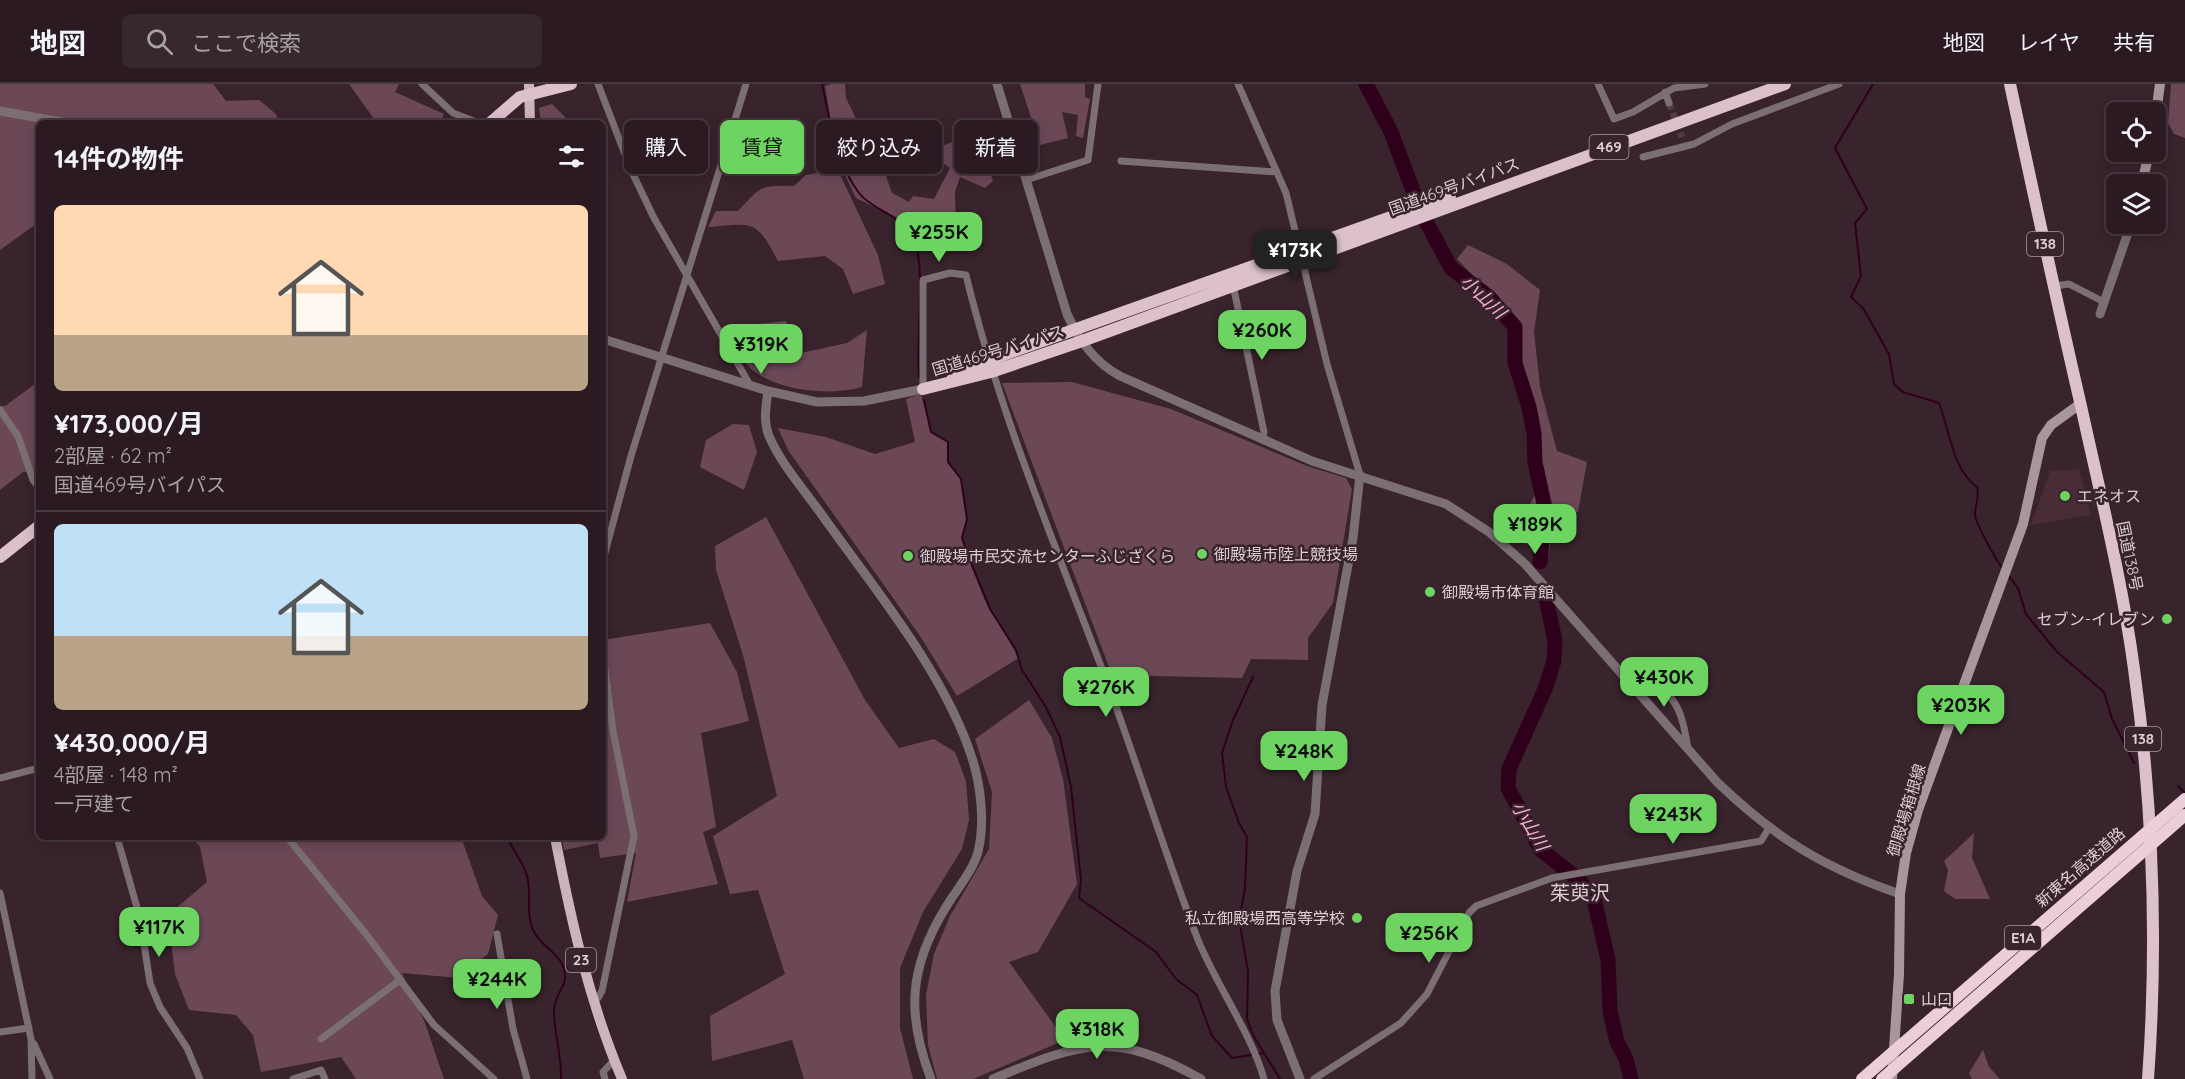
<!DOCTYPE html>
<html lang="ja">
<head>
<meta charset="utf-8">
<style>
  :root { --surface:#2b1a22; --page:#37272f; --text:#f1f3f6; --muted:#a6a1a5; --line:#473840; --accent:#6dd361 }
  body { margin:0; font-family:Quicksand,"Noto Sans JP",sans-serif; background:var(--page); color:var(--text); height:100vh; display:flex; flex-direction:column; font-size:22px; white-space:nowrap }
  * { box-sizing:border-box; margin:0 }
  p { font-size:20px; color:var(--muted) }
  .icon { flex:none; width:33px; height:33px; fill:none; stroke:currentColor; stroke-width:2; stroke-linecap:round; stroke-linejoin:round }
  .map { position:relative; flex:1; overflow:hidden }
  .panel { position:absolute; left:36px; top:36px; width:570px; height:720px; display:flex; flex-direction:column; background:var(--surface); border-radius:9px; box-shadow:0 3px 15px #0003,0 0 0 2px var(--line) }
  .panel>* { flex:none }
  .guide { position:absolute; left:624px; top:36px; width:570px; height:54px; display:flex; gap:12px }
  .tools { position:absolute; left:2106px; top:18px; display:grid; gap:12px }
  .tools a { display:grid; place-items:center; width:60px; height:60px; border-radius:9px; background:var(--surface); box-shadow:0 3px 15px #0003,0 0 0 2px var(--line); font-size:30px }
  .price { position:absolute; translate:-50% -51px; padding:0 14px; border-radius:12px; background:var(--accent); color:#111; font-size:20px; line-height:39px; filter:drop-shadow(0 2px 3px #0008) }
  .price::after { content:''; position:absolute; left:50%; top:36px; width:18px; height:14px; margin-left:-9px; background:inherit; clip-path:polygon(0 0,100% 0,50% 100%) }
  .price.on { background:#222; color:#fff }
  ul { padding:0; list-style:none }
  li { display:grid; align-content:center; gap:12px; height:318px; padding:0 18px }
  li+li { border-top:2px solid var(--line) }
  li span { display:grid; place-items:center; height:186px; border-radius:9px; color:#555 }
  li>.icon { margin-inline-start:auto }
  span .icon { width:108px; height:108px; fill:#fffc; stroke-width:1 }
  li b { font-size:26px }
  h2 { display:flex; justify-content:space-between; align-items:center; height:72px; padding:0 18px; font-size:26px }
  .pill { padding:0 21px; border-radius:9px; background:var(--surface); box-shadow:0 3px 15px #0003,0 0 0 2px var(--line); font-size:21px; line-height:54px }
  .pill.on { background:var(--accent); color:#111 }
  header { display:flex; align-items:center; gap:36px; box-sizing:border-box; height:84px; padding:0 30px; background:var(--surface); border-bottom:2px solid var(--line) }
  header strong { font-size:28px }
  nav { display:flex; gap:33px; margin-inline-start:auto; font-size:21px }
  .search { width:420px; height:54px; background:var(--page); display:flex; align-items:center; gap:15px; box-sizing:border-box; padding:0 21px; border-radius:9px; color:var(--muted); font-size:22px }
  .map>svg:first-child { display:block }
  .built { fill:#482d39 }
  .green { fill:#6c4857 }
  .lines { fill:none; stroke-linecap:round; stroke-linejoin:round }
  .stream { stroke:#2f001a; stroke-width:2 }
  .river { stroke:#2f001a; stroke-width:15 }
  .minor-tunnel { stroke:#513c46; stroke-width:7; stroke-dasharray:7 3.5; stroke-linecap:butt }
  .minor { stroke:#7b6f74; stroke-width:7 }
  .tertiary { stroke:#7b6f74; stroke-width:9 }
  .secondary { stroke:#a9969d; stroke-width:10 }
  .primary { stroke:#ccb3bd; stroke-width:10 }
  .trunk { stroke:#dcc0cc; stroke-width:12 }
  .motorway-bridge { stroke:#ecceda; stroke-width:12 }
  .poi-dot { fill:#6dd361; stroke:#39232d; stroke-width:2 }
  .labels { text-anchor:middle; stroke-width:5; stroke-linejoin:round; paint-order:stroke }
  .shield { fill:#39232d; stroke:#ab9aa1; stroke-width:1.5 }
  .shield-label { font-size:15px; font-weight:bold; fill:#dccdd3 }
  .street-label { font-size:16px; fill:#dccdd3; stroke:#39232d }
  .poi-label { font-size:16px; fill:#dccdd3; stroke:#39232d; text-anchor:start }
  .water-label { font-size:18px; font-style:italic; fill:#f7b0cf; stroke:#39232d }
  .quarter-label { font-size:20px; fill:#dccdd3; stroke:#39232d }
</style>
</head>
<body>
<header>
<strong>地図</strong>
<div class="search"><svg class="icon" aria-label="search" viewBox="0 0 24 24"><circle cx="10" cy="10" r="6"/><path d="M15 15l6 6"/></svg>ここで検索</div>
<nav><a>地図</a><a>レイヤ</a><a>共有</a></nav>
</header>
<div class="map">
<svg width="2185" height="995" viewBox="0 0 2185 995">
  <rect width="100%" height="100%" fill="#39232d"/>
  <path class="built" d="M2079,385L2091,431L2031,441L2050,387Z"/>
  <path class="green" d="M0,0H213L226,17L259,16L276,30L279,39H39V138L0,166Z
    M349,0H399L395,8L444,30L440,39H377Z
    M831,0H845L846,14L864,51L870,47L892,109L909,118L913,112L934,115L950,84L927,68L978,48L993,97L985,104L960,93L955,108L956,149L917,153L902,136L856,114L837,75L825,2Z
    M1020,0H1085V13L1090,15L1083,54L1076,52L1078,31L1062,28L1068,54L1040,61Z
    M2171,0H2185V54L2174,50L2168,39Z
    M552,20L571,39H541L539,24Z
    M836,82L878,171L885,200L853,210L843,185L825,172L778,177C756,135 754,139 708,143L716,127H738C761,103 759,101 794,102L806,91L824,88Z
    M1468,161L1507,180L1540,206L1534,248L1540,303L1557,367L1587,378L1578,428L1555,433L1548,473L1523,458L1516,446L1537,407L1528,365L1515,235L1457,175Z
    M786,237L801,269L847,259L867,246L862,303C829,312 778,308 750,284C741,276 734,259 728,248L746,241Z
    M39,297V389L23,388L0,406V322H5Z
    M1072,298L1171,325L1307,382L1346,394L1352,405L1333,519L1308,554V576L1251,575L1242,594L1112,591L1002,299Z
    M921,310L931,348L948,358V378L961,395L967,435L962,454L969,475L984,514L1019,574L957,612L920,552L788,366L778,344L826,353L875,370L915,358L906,315Z
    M733,340L749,341L757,368L744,406L700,383L706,356Z
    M766,433L865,616L899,664L934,655L955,668L966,697L969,736L962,765L923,828L900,884V944L913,995H804L792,956L712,977L710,932L785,890L758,806L730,810L713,752L777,712L743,571L716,486L715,462Z
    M710,539L737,588L749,637L701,649L716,743L703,748L718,800L627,818L636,769L600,774L598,759L564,766L562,753H603V556Z
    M1029,616L1052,654L1063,695L1077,800L1038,868L1009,878L1065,956L973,995H937L928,961L926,911L934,870L950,832L989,765L992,708L975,655Z
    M1974,749L1972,774L1990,815H1955L1944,807L1948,786L1944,777Z
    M192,753H461L482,812L498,831L488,870L459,894L402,889L425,939L444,995H356L341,973L261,988L253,951L236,931L189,926L175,890L168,831L207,798L200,763Z
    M1983,966L1989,983L2000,995H1972L1969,989Z"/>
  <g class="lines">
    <path class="stream" d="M822,0C830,36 836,79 859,109C875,129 908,132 916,160C925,195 916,254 919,293
      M1873,0L1835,64L1867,125L1855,139L1861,192L1851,213L1863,224L1889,270L1894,300L1903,308L1939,319C1950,347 1952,385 1977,403C1980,414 1975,420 1975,431C1975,438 1997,478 2003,485
      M924,316L931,348L948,358V378L961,395L967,435L962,454L969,474L990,525L1016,566L1022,586L1046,623L1060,653L1071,703L1081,796L1079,814L1156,868L1176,895L1197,911L1212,952L1232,974L1264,969
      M2009,492L2018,504L2026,530L2057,568L2104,608L2112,635L2134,679
      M1253,593L1233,636L1222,669L1226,703L1239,739L1247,753L1245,805L1239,836L1248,887L1247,935L1253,951L1280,995
      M2178,702L2185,709
      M508,755C514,768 526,782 528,796C531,813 526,830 533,846C541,864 565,870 565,893C566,903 554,911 554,927C554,950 562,972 561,995"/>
    <path class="river" d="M1366,0L1391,48L1421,128L1451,184L1489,213L1515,243V279L1529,323L1534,349L1535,378L1545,424L1540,478
      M1545,510L1555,557L1554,577L1545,605L1509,685L1508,704L1541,766L1578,795L1594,815L1608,876L1610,927L1617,958L1626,975L1631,995"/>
    <path class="minor-tunnel" d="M1669,19L1682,53"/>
    <path class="minor" d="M422,0L453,29L479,39
      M598,0L631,86L654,134L750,301
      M1238,0L1286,109L1327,280L1360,391
      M1598,0L1614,35L1633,28L1674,4L1705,0
      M1665,8L1669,19
      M1643,73L1694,60L1732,40L1839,0
      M1121,77L1277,88
      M1026,96L1088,76L1098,0
      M1233,201L1264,348L1263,354
      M2054,202L2069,200L2104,218
      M923,305V196L950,189L966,191C999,328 1054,458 1104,590C1137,678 1164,768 1198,856C1217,902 1251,949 1264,995
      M0,326L18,352L33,396L39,404
      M603,476L631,372L746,0
      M1627,594C1674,603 1681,620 1688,665
      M0,694L39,684
      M117,753L140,834L150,899L160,923L187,964L200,995
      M287,753L366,850L434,941L494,995
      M0,809L31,955L32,995
      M497,850L513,945L527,995
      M592,916L598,914L602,907L634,752L613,647L603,570
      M0,948L29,944
      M321,955L400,896
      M34,960L50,995
      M293,995L321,986L325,995
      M605,995L603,988L614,976
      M1314,995L1401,939L1427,910L1469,829L1476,822L1552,794L1761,757L1769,744"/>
    <path class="tertiary" d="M997,0L1067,230C1079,256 1094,278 1120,292L1312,377L1446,420L1489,448L1525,480L1717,698C1775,754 1824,784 1900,810
      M0,27L67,39
      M2142,100L2144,91
      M2100,230L2131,140
      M603,255L768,307L817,318L864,317L923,305
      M768,307C766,322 763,337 769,352C781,380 804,406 822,431C873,503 945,589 972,674C981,702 985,739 978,768C973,787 956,806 946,823C909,883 906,930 931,995
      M993,995C1081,958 1114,946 1201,995
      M1300,995L1277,936L1275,907L1297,787L1315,730L1322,621L1353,454L1360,391"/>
    <path class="secondary" d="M2156,29L2160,0
      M2144,91L2149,68
      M1892,995L1899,890L1900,810L1906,769L1918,726L2023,440L2042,354L2051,341L2080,320"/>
    <path class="primary" d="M529,0L530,39
      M555,753C571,836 589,917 622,995"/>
    <path class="trunk" d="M2010,0C2033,107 2056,215 2081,322C2100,409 2122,496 2134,585C2153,721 2158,858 2148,995
      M490,39L520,13L571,0
      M953,292L989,276L1450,112
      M923,305L991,288L1082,257L1785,0
      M0,473L39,442"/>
    <path class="motorway-bridge" d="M1862,995L2185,715
      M1882,995L2185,731"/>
  </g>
  <g class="poi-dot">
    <circle cx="2065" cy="412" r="6"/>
    <circle cx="1202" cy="470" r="6"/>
    <circle cx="908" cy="472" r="6"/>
    <circle cx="1430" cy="508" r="6"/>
    <circle cx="2167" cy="535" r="6"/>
    <circle cx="1357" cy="834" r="6"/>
    <rect x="1903" y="909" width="12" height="12" rx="3"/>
  </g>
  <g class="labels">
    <g class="shield">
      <rect x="1589.5" y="51" width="39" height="24" rx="4.5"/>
      <rect x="2027" y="148" width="36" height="24" rx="4.5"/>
      <rect x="2125" y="643" width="36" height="24" rx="4.5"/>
      <rect x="2005" y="842" width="36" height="24" rx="4.5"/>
      <rect x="566" y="864" width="30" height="24" rx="4.5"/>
    </g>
    <g class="shield-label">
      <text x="1609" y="68">469</text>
      <text x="2045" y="165">138</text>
      <text x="2143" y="660">138</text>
      <text x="2023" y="859">E1A</text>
      <text x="581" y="881">23</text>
    </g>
    <g class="street-label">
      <text transform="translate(1454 102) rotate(-20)" y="6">国道469号バイパス</text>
      <text transform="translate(998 266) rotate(-17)" y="6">国道469号バイパス</text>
      <text transform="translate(2130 472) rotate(78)" y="6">国道138号</text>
      <text transform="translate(1906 726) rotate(-73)" y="6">御殿場箱根線</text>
      <text transform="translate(2080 783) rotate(-41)" y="6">新東名高速道路</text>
    </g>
    <g class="poi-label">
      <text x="2077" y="418">エネオス</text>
      <text x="1214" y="476">御殿場市陸上競技場</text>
      <text x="920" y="478">御殿場市民交流センターふじざくら</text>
      <text x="1442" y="514">御殿場市体育館</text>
      <text x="2155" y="541" text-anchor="end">セブン-イレブン</text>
      <text x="1345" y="840" text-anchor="end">私立御殿場西高等学校</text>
      <text x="1921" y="921">山口</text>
    </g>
    <g class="water-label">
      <text transform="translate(1483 213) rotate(43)" y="6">小山川</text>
      <text transform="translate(1530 742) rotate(59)" y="6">小山川</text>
    </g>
    <g class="quarter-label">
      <text x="1580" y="816">茱萸沢</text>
    </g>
  </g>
</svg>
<div class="tools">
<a><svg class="icon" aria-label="locate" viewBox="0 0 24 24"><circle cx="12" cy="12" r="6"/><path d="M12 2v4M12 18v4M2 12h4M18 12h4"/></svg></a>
<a><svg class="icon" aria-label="layers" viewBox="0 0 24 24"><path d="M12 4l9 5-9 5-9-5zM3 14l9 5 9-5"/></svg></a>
</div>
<b class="price" style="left:939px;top:179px">¥255K</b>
<b class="price on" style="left:1295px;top:197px">¥173K</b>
<b class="price" style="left:1262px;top:277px">¥260K</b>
<b class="price" style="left:761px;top:291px">¥319K</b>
<b class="price" style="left:1535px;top:471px">¥189K</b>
<b class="price" style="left:1664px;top:624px">¥430K</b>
<b class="price" style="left:1106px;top:634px">¥276K</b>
<b class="price" style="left:1961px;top:652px">¥203K</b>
<b class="price" style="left:1304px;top:698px">¥248K</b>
<b class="price" style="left:1673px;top:761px">¥243K</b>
<b class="price" style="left:159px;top:874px">¥117K</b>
<b class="price" style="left:1429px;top:880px">¥256K</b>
<b class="price" style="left:497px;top:926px">¥244K</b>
<b class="price" style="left:1097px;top:976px">¥318K</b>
<div class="guide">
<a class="pill">購入</a>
<a class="pill on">賃貸</a>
<a class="pill">絞り込み</a>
<a class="pill">新着</a>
</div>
<section class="panel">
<h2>14件の物件<svg class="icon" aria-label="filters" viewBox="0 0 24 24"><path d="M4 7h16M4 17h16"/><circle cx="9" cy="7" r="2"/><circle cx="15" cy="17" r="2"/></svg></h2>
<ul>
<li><span style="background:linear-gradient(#ffd9b3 70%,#b9a48a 0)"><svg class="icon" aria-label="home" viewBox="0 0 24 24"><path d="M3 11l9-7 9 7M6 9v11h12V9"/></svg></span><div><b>¥173,000/月</b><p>2部屋 · 62 m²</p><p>国道469号バイパス</p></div></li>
<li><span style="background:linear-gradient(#bfe0f5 60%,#b9a48a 0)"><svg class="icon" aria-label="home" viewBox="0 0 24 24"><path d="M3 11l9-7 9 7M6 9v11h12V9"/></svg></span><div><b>¥430,000/月</b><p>4部屋 · 148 m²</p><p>一戸建て</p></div></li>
</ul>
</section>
</div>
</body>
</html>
